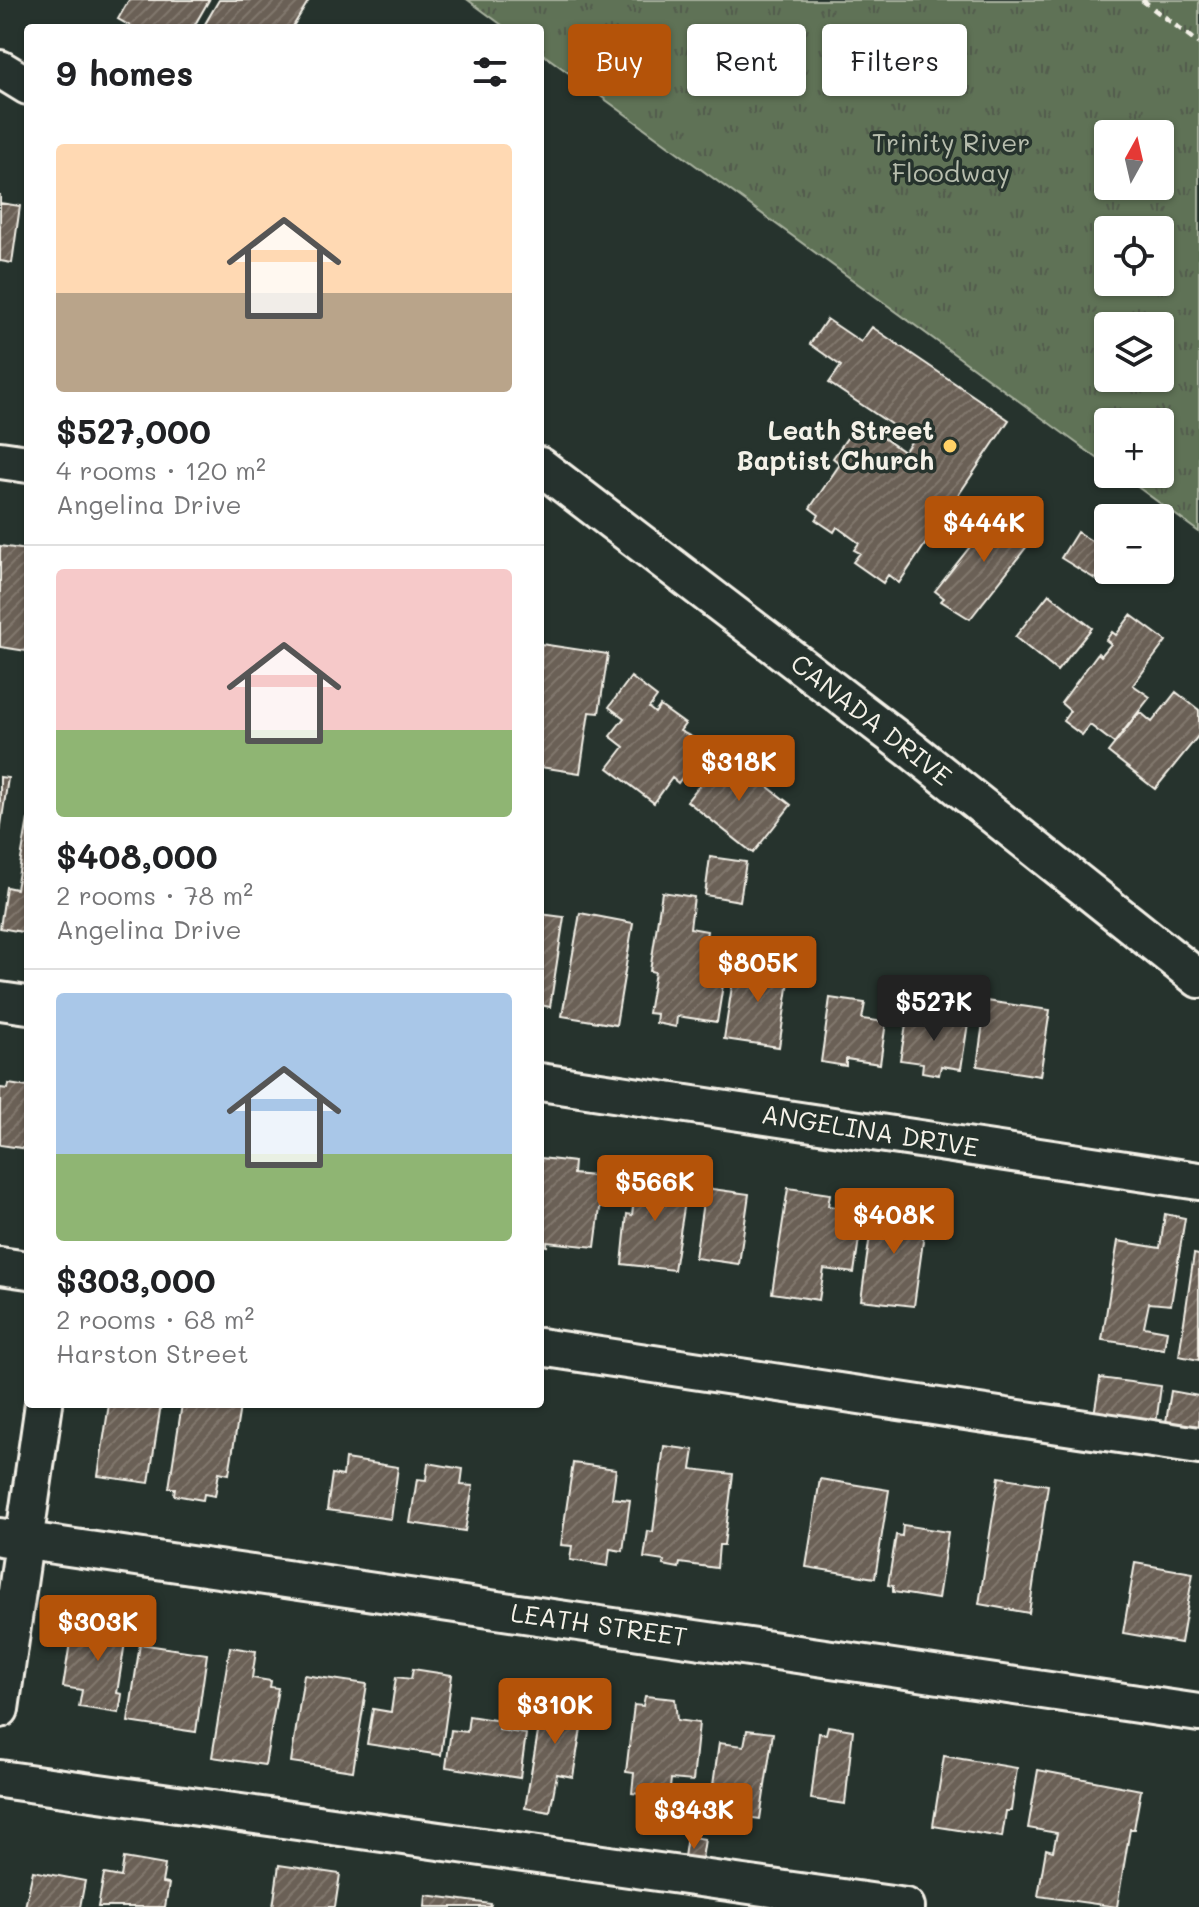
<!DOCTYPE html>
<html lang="en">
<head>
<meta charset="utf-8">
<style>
  :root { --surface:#fff; --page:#f6f6f6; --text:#202124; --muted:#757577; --line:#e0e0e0; --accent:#b45309 }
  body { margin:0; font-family:Mali,sans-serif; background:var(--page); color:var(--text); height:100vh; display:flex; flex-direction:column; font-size:30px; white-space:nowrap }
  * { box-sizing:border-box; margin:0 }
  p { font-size:26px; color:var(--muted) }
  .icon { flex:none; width:44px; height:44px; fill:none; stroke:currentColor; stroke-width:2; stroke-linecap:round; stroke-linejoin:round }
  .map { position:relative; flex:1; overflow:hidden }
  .details { position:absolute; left:24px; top:24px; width:520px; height:1384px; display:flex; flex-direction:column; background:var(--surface); border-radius:8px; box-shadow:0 2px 6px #0004 }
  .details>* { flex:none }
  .guide { position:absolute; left:568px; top:24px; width:510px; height:72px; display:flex; gap:16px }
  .needle { width:52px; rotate:8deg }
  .controls { position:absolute; left:1094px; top:120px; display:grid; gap:16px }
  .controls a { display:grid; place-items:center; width:80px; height:80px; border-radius:8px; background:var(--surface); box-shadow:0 2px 6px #0004; font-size:40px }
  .price { position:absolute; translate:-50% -68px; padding:0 18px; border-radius:8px; background:var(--accent); color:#fff; font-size:26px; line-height:52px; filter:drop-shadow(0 2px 4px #0008) }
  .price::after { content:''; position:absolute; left:50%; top:48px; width:24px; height:18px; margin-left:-12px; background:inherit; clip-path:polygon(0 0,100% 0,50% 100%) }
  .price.on { background:#222; color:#fff }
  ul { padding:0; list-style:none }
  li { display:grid; align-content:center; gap:16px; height:424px; padding:0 32px }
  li+li { border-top:2px solid var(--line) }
  li span { display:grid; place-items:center; height:248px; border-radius:8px; color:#555 }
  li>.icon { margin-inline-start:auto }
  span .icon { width:144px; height:144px; fill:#fffc; stroke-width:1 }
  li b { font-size:34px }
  h2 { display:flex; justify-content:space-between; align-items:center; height:96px; padding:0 32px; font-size:34px }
  .pill { padding:0 28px; border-radius:8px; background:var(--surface); box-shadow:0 2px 6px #0004; font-size:28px; line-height:72px }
  .pill.on { background:var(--accent); color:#fff }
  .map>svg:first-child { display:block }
  .park { fill:url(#park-tufts); stroke:#a9b29f; stroke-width:2; fill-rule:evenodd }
  .building { fill:url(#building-hatch); stroke:#f4f1e8; stroke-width:2 }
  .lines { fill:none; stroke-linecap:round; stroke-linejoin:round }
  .minor-casing { stroke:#f4f1e8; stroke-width:42 }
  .path { stroke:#f4f1e8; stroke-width:5; stroke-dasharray:8 6; stroke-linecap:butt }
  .minor { stroke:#26332d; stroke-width:36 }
  .poi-dot { fill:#ffd166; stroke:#26332d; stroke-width:3 }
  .labels { text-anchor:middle; stroke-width:7; stroke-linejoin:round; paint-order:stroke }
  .park-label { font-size:26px; fill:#b8beae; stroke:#26332d }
  .poi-label { font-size:26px; font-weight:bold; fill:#f4f1e8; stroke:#26332d; text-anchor:end }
  .street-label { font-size:26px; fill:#f4f1e8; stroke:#26332d }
</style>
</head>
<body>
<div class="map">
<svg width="1199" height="1907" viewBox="0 0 1199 1907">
  <defs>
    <pattern id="park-tufts" width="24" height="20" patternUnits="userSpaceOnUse" patternTransform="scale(2)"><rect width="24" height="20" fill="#5e7256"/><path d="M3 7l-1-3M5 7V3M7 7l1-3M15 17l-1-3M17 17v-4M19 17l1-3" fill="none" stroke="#525b4d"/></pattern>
    <pattern id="building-hatch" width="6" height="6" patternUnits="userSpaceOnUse" patternTransform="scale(2)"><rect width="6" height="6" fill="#6b6056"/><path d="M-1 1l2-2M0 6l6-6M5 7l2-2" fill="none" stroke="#81776e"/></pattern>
  </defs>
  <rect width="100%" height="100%" fill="#26332d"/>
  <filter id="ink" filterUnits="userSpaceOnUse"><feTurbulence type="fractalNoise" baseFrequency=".0125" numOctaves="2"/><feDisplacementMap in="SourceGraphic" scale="16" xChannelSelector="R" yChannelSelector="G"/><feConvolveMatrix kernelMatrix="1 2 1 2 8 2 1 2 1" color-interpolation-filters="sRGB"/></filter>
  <g filter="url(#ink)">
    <path class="park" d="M468,0H1199V532L1120,474H1160V422H1108V466L540,52V28H506ZM1108,134H1160V186H1108ZM1108,230H1160V282H1108ZM1108,326H1160V378H1108Z"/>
    <path class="building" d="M129,0H209L193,28H134L118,19Z
      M219,0H309L292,28H212L205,24Z
      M0,194V203L20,206L12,263L0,261Z
      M827,319L861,342L872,327L1009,420L899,583L888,575L883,583L853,562L860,553L854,550L859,543L837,527L834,532L816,520L819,515L810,508L840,464L833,458L859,421L904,452L913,439L829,383L841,366L810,344Z
      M1000,509L1035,536L970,619L941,601L944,598L935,591Z
      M1077,532L1108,551V559L1095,579L1061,558Z
      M0,546L28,550L27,651L0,647Z
      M1049,594L1092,628L1057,671L1015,637Z
      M1131,615L1166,641L1133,685L1150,697L1114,743L1090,725L1082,735L1063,721L1070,711L1061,703L1098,653L1101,656L1111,644L1106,640L1112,632L1116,635Z
      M541,644L608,654L599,713L589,712L580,773L540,767Z
      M631,677L657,697L649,708L655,713L660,706L685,724L680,731L703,743L700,747L703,749L678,783L672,778L654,803L608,768L624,747L610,736L624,718L609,707Z
      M1176,692L1199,710V735L1155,789L1108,752L1140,712L1152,722Z
      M725,753L791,805L753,853L687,801Z
      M0,777L8,778L0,832Z
      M28,819V933L0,928L6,887L16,889Z
      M710,857L746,862L740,901L705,895Z
      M662,892L694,897L690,928L707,931L702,962L726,966L717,1022L677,1016L676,1027L656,1023L657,1014L648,1013L655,972L650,971Z
      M580,913L633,923L616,1025L562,1016Z
      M540,914L564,917L550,1007L540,1005Z
      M736,960L791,968L779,1047L724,1039Z
      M830,998L865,1003L862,1019L886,1022L880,1064L846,1059V1066L821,1062Z
      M986,1001L1050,1010L1040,1076L977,1066Z
      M908,1014L968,1023L961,1069L941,1066L939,1075L922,1072L923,1063L900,1060Z
      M9,1084L28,1087V1149L0,1145V1088L8,1089Z
      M541,1158L574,1162L573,1174L604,1177L595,1247L547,1242V1246L540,1245Z
      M651,1172L665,1174V1180L688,1183L674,1270L622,1264L627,1214L632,1215L637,1178L650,1180Z
      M705,1188L749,1194L739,1264L695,1258Z
      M788,1188L830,1194L828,1206L863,1211L854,1273L824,1269L819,1300L772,1293Z
      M874,1206L927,1212L914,1306L861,1300Z
      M1165,1214L1185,1218L1171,1305L1149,1303L1144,1327L1167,1331L1164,1349L1102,1340L1118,1241L1160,1248Z
      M1194,1254L1199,1255V1360L1179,1356Z
      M1100,1378L1161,1386L1156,1424L1094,1415Z
      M1171,1391L1199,1396V1433L1165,1428Z
      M109,1404H161L149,1483L98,1476Z
      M182,1404L240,1407L229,1474L219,1472L215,1496L204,1494L203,1500L174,1495L175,1488H169Z
      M664,1446L694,1450L691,1469L733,1474L724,1545H719L717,1568L680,1563L679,1568L663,1565L664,1561L644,1558L648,1531L653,1532Z
      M345,1459L398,1467L391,1519L327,1510L332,1474L343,1476Z
      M428,1463L463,1469L461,1485L473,1486L465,1531L410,1523L417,1479L426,1480Z
      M573,1463L616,1469L612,1498L630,1500L623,1551L610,1549L608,1566L570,1560L572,1546L561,1545Z
      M999,1477L1048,1485L1029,1613L979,1604Z
      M820,1479L889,1490L875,1578L806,1567Z
      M903,1525L948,1532L938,1599L893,1592V1586L888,1585L896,1535L902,1536Z
      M1135,1563L1193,1573L1181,1643L1123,1633Z
      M92,1612L129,1617L117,1693L122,1694L119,1713L79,1707L82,1690L63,1687L71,1636L88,1639Z
      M140,1644L207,1654L196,1732L128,1722Z
      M230,1647L256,1651L252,1678L271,1681L270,1687L278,1688L265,1765L212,1757Z
      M413,1669L452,1675L441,1755L367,1744L373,1709L391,1712L396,1677L411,1679Z
      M304,1675L367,1684L353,1771L291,1762Z
      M556,1688L569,1690L568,1695L586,1698L573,1777L557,1774L550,1812L525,1808L545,1692L555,1693Z
      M645,1696L675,1699L677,1720L699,1723L693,1781L671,1779L669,1797L632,1793L634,1773L626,1772L634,1705L643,1706Z
      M469,1716L501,1721L499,1730L526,1734L520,1778L446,1767L451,1730L467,1732Z
      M828,1726L853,1730L845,1804L811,1799L819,1733L826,1734Z
      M747,1730L773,1733L760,1819L738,1816L736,1826L696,1821L699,1797L711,1799L719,1743L744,1746Z
      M944,1756L1017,1768L1011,1811H1006L1002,1837L933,1826Z
      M1038,1770L1141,1790L1134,1829H1130L1117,1907L1038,1896L1046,1849L1053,1851L1057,1833L1028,1828Z
      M687,1836L705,1839L701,1866L683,1864Z
      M124,1858L165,1865L162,1883L169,1884L165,1907H98L104,1874L121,1877Z
      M279,1865L340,1874L335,1907H273Z
      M33,1871L85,1881L80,1907H25Z
      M426,1895L491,1904L490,1907H425Z"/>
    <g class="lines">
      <defs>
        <path id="minor" d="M0,69L28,86
          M0,460L28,464
          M540,466L914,752L1199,979
          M0,1001L28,1005
          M540,1082L1199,1181
          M0,1266L28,1270
          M540,1347L1199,1446
          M0,1537L1199,1713
          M0,1709L44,1404
          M0,1779L906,1907"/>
      </defs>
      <use href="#minor" class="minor-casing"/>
      <path class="path" d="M1142,0L1199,43"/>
      <use href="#minor" class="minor"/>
    </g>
  </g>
  <circle class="poi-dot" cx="950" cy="446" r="8"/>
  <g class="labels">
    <g class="park-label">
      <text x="951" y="152">Trinity River<tspan x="951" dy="30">Floodway</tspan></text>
    </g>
    <g class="poi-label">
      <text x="934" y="440">Leath Street<tspan x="934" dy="30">Baptist Church</tspan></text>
    </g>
    <g class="street-label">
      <text transform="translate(871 720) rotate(38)" y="9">CANADA DRIVE</text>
      <text transform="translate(870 1131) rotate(9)" y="9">ANGELINA DRIVE</text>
      <text transform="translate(599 1625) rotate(8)" y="9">LEATH STREET</text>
    </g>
  </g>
</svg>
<div class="controls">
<a><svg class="needle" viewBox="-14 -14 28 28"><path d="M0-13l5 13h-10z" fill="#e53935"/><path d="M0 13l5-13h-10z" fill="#757577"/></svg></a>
<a><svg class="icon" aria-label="locate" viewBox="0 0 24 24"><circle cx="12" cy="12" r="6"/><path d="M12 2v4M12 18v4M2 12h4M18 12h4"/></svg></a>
<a><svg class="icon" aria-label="layers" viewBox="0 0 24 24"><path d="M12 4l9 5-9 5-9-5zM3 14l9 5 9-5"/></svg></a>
<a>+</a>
<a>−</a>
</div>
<b class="price" style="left:984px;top:564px">$444K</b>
<b class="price" style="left:739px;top:803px">$318K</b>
<b class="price" style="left:758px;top:1004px">$805K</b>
<b class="price on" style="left:934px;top:1043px">$527K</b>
<b class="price" style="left:655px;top:1223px">$566K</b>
<b class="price" style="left:894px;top:1256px">$408K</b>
<b class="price" style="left:98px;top:1663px">$303K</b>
<b class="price" style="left:555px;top:1746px">$310K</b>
<b class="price" style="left:694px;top:1851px">$343K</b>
<div class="guide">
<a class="pill on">Buy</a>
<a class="pill">Rent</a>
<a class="pill">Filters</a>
</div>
<section class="details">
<h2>9 homes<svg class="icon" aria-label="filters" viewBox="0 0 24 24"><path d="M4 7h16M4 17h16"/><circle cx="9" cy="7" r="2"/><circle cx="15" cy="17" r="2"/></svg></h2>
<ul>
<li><span style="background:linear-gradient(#ffd9b3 60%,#b9a48a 0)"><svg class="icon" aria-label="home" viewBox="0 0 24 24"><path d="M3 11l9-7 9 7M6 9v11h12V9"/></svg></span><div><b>$527,000</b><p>4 rooms · 120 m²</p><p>Angelina Drive</p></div></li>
<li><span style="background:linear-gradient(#f6c9c9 65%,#8fb573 0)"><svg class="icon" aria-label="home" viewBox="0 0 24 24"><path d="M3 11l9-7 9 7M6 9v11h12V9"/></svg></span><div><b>$408,000</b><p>2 rooms · 78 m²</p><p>Angelina Drive</p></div></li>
<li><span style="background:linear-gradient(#a9c7e8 65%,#8fb573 0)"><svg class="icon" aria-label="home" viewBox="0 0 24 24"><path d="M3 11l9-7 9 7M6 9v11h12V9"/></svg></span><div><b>$303,000</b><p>2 rooms · 68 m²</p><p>Harston Street</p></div></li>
</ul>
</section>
</div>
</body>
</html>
